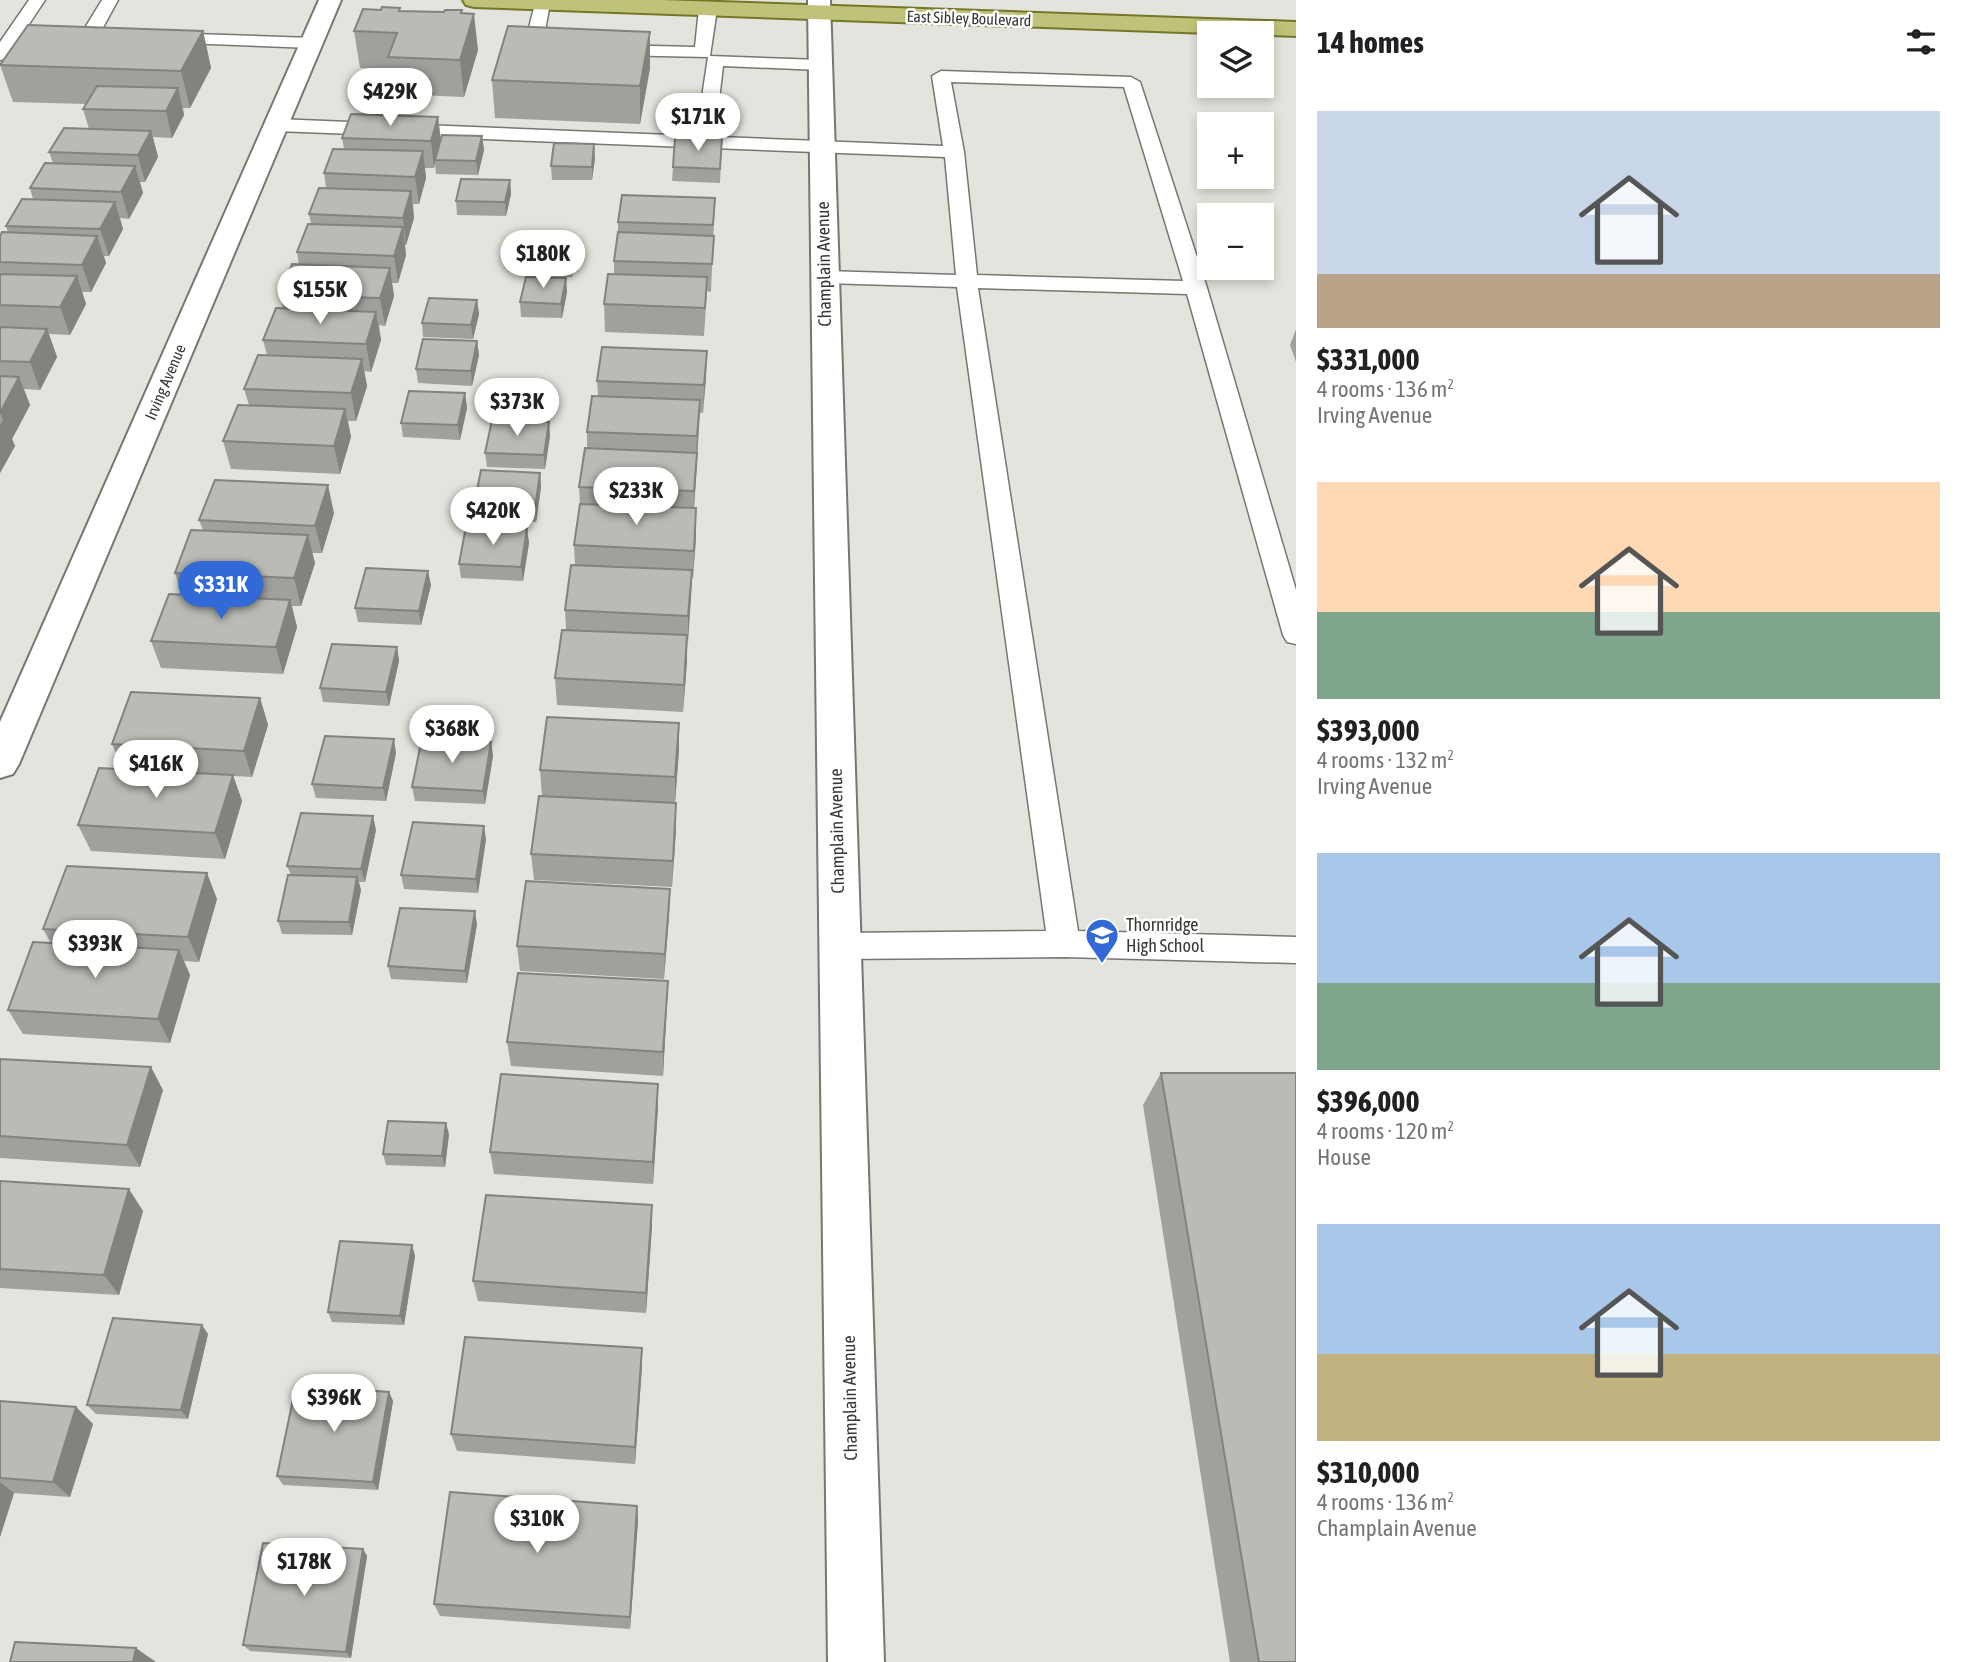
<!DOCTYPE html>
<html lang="en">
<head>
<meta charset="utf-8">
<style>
  :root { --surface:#fff; --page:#f6f6f6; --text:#202124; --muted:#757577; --accent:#3169d7 }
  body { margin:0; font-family:"Asap Condensed",sans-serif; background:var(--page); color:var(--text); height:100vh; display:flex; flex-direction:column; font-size:26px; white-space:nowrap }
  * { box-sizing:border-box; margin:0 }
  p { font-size:23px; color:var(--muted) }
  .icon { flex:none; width:38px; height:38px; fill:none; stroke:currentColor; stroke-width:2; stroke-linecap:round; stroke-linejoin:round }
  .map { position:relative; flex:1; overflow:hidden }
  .side { display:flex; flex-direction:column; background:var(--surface); width:665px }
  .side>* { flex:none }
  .tools { position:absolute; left:1197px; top:21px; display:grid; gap:14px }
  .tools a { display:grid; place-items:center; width:77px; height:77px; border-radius:0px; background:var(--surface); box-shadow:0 4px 10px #0003; font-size:35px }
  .price { position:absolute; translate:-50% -60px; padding:0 16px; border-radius:24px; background:#fff; color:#222; font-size:23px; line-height:46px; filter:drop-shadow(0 2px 4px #0008) }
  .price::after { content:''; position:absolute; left:50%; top:42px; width:21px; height:16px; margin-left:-10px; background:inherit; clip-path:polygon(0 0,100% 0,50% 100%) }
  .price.current { background:var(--accent); color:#fff }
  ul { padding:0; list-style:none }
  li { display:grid; align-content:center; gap:14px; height:371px; padding:0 21px }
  li span { display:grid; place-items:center; height:217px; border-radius:0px; color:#555 }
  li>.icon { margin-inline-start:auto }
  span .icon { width:126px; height:126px; fill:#fffc; stroke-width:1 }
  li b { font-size:30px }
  h2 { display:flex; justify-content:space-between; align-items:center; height:84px; padding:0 21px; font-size:30px }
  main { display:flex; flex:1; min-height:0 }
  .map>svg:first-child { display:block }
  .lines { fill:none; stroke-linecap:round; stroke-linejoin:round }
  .lane-casing { stroke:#767771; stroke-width:3 }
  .street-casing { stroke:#767771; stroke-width:4 }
  .primary-casing { stroke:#747728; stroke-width:4 }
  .lane { fill:#fff; fill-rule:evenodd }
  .street { fill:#fff; fill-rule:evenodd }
  .primary { fill:#bfc279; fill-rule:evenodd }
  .wall { fill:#a0a19c }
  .shaded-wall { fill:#82837f }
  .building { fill:#babbb5; stroke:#82837f; stroke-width:2 }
  .labels { text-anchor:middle; stroke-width:5; stroke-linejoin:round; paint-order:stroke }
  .far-street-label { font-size:16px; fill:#383936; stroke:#fffffe }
  .street-label { font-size:18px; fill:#383936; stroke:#fffffe }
  .poi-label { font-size:18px; fill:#383936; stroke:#fffffe; text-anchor:start }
</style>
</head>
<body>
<main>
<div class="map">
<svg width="1296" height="1662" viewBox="0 0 1296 1662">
  <rect width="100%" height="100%" fill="#e3e4dd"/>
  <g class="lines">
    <defs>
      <path id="lane" d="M29,0H45L6,59L0,60V42Z
        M102,0H118L101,31L126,33L129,37L126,41H89L80,36Z
        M536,0H548L550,3L543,42L560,44L563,48L560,52H533L524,47Z
        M708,4L717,9L710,56L820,60L829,65L820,70L723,66L717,117L708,123L699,117L708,57L611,55L602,50L611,45L695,47L699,9Z
        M163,33L312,38L321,43L312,48L157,42L154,38L157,34Z
        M941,71L1131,77L1140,82L1207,288L1296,590V644L1287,642L1283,635L1187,294L978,288L1078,931L1296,937V963L1064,957L840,959L829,955L824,946L829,937L840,933L1046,931L957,287L825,283L818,281L814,277L818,273L825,271L956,275L945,157L276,131L267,125L276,119L943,146L932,76ZM951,82L1124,87L1183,281L977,275L964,152Z"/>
      <path id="street" d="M319,0H341L19,764L13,774L0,778V722Z
        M808,0H830L884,1662H828Z"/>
      <path id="primary" d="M463,0H661L1296,22V36L474,7L466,5Z"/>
    </defs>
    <use href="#lane" class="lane-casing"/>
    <use href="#street" class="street-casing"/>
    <use href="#primary" class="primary-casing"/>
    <use href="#lane" class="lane"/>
    <use href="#street" class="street"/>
    <use href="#primary" class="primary"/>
  </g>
  <path class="wall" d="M462,10V13L478,50L464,97L393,94L389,69L360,68L354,31L401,11L444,12Z
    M203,31L211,68L190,108H183L184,115L172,138L153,137L158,157L145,182H140L143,193L129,219L120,218L123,229L109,256H104L106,263L91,292H82L86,304L70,335L49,334L57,357L40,390L24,389L30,405L12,439L15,446L0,473V236L8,233L6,226L33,199L30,188L53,163L49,152L89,129L83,109L86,104L13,102L0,65Z
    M650,68L640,124L495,118L492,80Z
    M438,117L441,139L482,136L484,150L478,175L436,174L435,164L434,168H425L426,178L419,204H413L414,218L406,245H405L406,255L398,283H392L394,296L385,326L379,325L381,340L371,372L364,371L367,386L356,421H348L351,437L340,474L231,469L223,441L249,405L244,389L267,355L263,340L283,308L280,295L299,265L297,252L311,224L309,214L326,188L324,173L344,149L342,138Z
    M722,138L720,183L672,181L673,167Z
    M595,158L592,180H552L551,166Z
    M510,180L511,194L506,216L457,215L456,201Z
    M715,198L711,292L707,291L704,336L605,332L604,304L614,274V261L618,234V222Z
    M576,240L577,254L572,277L527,275L526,261Z
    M566,278L567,292L562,318L521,317L520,302Z
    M477,300L479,314L473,339L423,337L422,323Z
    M1296,329V362L1290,345Z
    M477,341L479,355L472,386L418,383L416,369Z
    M707,351L703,413H700L694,508H696V536L693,578H692L683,712L557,705L555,678L566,630L565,610L575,565L574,545L580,505L579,487L587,448V432L598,396L597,381Z
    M465,393L467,408L460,440L403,437L401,423Z
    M549,422L550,436L545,469L487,467L485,453Z
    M540,473L541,487L536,522L476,520L474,505Z
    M334,513L322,553H312L315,563L301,606H292L297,627L283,674L161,668L151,641L182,595L175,573L203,530L199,520Z
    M527,529L529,543L523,581L461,578L459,564Z
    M431,585L421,625L358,622L355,608Z
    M397,647L399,661L389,706L323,702L320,688Z
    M260,698L268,725L252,777L233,776L242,801L225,859L91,851L78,825L123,769L112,744Z
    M679,723V750L675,802L676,829L672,887L534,880L531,854L542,796L540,770Z
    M491,742L493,756L485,804L415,801L412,787Z
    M396,753L386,801L316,798L312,784Z
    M376,830L365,882H359L361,890L352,935L282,934L278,921L291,875L287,866Z
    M486,839L478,893L404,889L401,875Z
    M670,889L669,915L664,979L520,971L517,946Z
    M217,899L199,962L184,961L190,975L170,1043L23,1034L8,1010L51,943L43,929Z
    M477,924L467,983L391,979L388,966Z
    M668,981L663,1076L511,1066L507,1042Z
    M0,1059L163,1090L140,1167L0,1158Z
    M1161,1073L1296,1662H1230L1143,1105Z
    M658,1107L653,1184L494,1174L490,1152Z
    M449,1134L445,1167L386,1165L383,1154Z
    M0,1181L143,1211L119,1295L0,1288Z
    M652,1205V1226L646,1313L478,1301L473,1281Z
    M412,1245L415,1256L404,1325L332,1322L328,1312Z
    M208,1334L188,1419L96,1414L87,1405Z
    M642,1366L635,1464L457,1451L451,1434Z
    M389,1392L393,1401L378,1490L283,1485L277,1476Z
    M0,1401L76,1407L93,1424L70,1497L14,1493L0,1537Z
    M637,1506L638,1521L630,1629L440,1616L434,1604Z
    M363,1549L367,1556L351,1658L250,1651L243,1645Z"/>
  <path class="shaded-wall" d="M462,10L465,44L474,14L478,50L464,97L460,60L461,13Z
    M203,31L211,68L190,108L181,71Z
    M650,32V68L640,124V86Z
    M178,88L184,115L172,138L166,111Z
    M438,117L441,144L435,160L434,168L431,141Z
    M151,131L158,157L145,182L138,155Z
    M482,136L484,150L478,175L476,161Z
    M594,144L595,158L592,180V167Z
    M423,151L426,178L419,204L415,177Z
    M135,166L143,193L129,219L121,192Z
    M510,180L511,194L506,216L505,202Z
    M411,191L414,218L406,245L403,218Z
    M115,202L123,229L109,256L100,229Z
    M403,227L406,255L398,283L394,256Z
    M97,236L106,263L91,292L82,265Z
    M576,240L577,254L572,277V263Z
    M390,268L394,296L385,326L380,298Z
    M77,276L86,304L70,335L60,307Z
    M566,278L567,292L562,318L561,304Z
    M477,300L479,314L473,339L471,325Z
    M376,312L381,340L371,372L366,344Z
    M47,329L57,357L40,390L30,362Z
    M477,341L479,355L472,386L471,371Z
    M707,351L706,379L703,413L704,385Z
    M362,359L367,386L356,421L351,393Z
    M19,377L30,405L12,439L15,446L0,473V425L3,420L0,413Z
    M465,393L467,408L460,440L458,425Z
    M700,400L696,480L693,519L697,436Z
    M345,409L351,437L340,474L334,446Z
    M549,422L550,436L545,469L544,455Z
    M540,473L541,487L536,522L535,508Z
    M328,485L334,513L322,553L315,526Z
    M696,508V536L693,578L694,551Z
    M527,529L529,543L523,581L521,567Z
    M308,535L315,563L301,606L294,578Z
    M692,570L691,598L688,643V616Z
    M428,571L431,585L421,625L419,611Z
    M290,600L297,627L283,674L276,647Z
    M687,635V663L683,712L684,685Z
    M397,647L399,661L389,706L386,692Z
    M260,698L268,725L252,777L244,751Z
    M679,723V750L675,804V777Z
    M394,739L396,753L386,801L383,788Z
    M491,742L493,756L485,804L483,791Z
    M233,775L242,801L225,859L215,833Z
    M676,803V829L672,887L673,861Z
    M373,816L376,830L365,882L361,869Z
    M484,826L486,839L478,893L476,879Z
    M207,873L217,899L199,962L188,937Z
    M357,877L361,890L352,935L349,922Z
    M670,889L669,915L664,979L665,954Z
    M475,911L477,924L467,983L465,971Z
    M179,950L190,975L170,1043L158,1019Z
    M668,981L667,1005L663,1076V1052Z
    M151,1067L163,1090L140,1167L127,1145Z
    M658,1084V1107L653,1184V1162Z
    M446,1123L449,1134L445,1167L442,1156Z
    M129,1189L143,1211L119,1295L104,1275Z
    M652,1205V1226L646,1313V1293Z
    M412,1245L415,1256L404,1325L400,1316Z
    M202,1325L208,1334L188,1419L181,1410Z
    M642,1348V1366L635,1464V1447Z
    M389,1392L393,1401L378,1490L373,1482Z
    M76,1407L93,1424L70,1497L53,1482Z
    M0,1482L14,1493L0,1537Z
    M637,1506L638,1521L630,1629V1617Z
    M363,1549L367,1556L351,1658L346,1652Z
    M136,1648L156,1662H133Z"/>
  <path class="building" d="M382,7L400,8L399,11L444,12L445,10H462L461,13L474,14L460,60L388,57L397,33L354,31L363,9L381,10Z
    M28,25L203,31L181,71L0,65Z
    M508,26L650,32L640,86L492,80Z
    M97,86L178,88L166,111L83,109Z
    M351,114L438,117L431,141L342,138Z
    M64,128L151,131L138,155L49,152Z
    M442,135L482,136L476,161L435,160Z
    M675,137L722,138L720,169L673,167Z
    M554,143L594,144L592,167L551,166Z
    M333,149L423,151L415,177L324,173Z
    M45,163L135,166L121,192L30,188Z
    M461,179L510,180L505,202L456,201Z
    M319,188L411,191L403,218L309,214Z
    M622,195L715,198L713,225L618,222Z
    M22,199L115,202L100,229L6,226Z
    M308,224L403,227L394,256L297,252Z
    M2,232L97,236L82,265L0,262V236Z
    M618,232L714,236L712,264L614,261Z
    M531,238L576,240L572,263L526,261Z
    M292,264L390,268L380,298L280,295Z
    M0,274L77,276L60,307L0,305Z
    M608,274L707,277L705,308L604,304Z
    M526,277L566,278L561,304L520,302Z
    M429,298L477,300L471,325L422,323Z
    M276,308L376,312L366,344L263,340Z
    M0,327L47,329L30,362L0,361Z
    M423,339L477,341L471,371L416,369Z
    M602,347L707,351L704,385L597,381Z
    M258,355L362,359L351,393L244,389Z
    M0,376L19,377L0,413Z
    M409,391L465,393L458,425L401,423Z
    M592,396L700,400L697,436L587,432Z
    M238,405L345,409L334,446L223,441Z
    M492,420L549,422L544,455L485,453Z
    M585,448L697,453L694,491L579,487Z
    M481,470L540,473L535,508L474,505Z
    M215,480L328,485L315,526L199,520Z
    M580,504L696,508L694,551L574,545Z
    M466,526L527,529L521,567L459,564Z
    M191,530L308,535L294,578L175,573Z
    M571,565L692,570L688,616L565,610Z
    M366,568L428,571L419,611L355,608Z
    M169,594L290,600L276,647L151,641Z
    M562,630L687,635L684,685L555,678Z
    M332,644L397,647L386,692L320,688Z
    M131,692L260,698L244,751L112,744Z
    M547,717L679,723L675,777L540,770Z
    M325,736L394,739L383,788L312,784Z
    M422,738L491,742L483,791L412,787Z
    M99,768L233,775L215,833L78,825Z
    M539,796L676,803L673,861L531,854Z
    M301,813L373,816L361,869L287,866Z
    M413,822L484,826L476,879L401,875Z
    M67,866L207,873L188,937L43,929Z
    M288,875L357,877L349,922L278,921Z
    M526,881L670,889L665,954L517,946Z
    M400,908L475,911L465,971L388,966Z
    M33,942L179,950L158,1019L8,1010Z
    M518,973L668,981L663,1052L507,1042Z
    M0,1059L151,1067L127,1145L0,1136Z
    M1161,1073H1296V1662H1259Z
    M501,1074L658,1084L653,1162L490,1152Z
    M388,1121L446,1123L442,1156L383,1154Z
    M0,1181L129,1189L104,1275L0,1269Z
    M486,1195L652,1205L646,1293L473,1281Z
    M340,1241L412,1245L400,1316L328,1312Z
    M113,1318L202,1325L181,1410L87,1405Z
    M465,1337L642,1348L635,1447L451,1434Z
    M296,1385L389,1392L373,1482L277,1476Z
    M0,1401L76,1407L53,1482L0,1478Z
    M450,1492L637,1506L630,1617L434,1604Z
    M263,1543L363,1549L346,1652L243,1645Z
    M15,1642L136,1648L133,1662H10Z"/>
  <defs>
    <symbol id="school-pin" viewBox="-11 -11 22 30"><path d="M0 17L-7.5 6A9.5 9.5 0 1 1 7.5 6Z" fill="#3169d7" stroke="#fffffe"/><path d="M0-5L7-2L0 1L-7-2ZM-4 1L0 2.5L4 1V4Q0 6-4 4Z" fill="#fff"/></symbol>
  </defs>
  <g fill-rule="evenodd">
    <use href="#school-pin" x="1083" y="916" width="38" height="52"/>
  </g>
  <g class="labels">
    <g class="far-street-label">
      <text transform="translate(969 18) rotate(2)" y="6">East Sibley Boulevard</text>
      <text transform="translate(165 382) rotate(-67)" y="6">Irving Avenue</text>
    </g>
    <g class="street-label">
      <text transform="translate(824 264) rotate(-91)" y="6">Champlain Avenue</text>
      <text transform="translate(837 831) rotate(-91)" y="6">Champlain Avenue</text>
      <text transform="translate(850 1398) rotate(-91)" y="6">Champlain Avenue</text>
    </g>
    <g class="poi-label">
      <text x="1126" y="931">Thornridge<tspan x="1126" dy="21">High School</tspan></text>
    </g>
  </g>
</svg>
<div class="tools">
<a><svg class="icon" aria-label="layers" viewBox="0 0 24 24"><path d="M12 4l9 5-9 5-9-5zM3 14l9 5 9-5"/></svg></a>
<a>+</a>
<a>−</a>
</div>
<b class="price" style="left:390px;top:128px">$429K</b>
<b class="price" style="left:698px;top:153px">$171K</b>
<b class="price" style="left:543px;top:290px">$180K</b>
<b class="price" style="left:320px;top:326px">$155K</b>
<b class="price" style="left:517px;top:438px">$373K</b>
<b class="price" style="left:636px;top:527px">$233K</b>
<b class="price" style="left:493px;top:547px">$420K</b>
<b class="price current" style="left:221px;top:621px">$331K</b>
<b class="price" style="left:452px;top:765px">$368K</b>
<b class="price" style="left:156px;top:800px">$416K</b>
<b class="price" style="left:95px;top:980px">$393K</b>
<b class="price" style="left:334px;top:1434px">$396K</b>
<b class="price" style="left:537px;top:1555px">$310K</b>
<b class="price" style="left:304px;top:1598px">$178K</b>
</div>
<section class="side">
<h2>14 homes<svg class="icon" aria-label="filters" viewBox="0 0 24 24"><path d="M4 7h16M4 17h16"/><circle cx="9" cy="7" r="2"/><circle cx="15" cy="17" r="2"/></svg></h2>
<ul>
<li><span style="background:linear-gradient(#c9d6e8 75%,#b9a48a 0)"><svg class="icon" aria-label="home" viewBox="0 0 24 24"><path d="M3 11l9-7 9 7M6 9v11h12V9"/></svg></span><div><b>$331,000</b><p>4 rooms · 136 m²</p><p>Irving Avenue</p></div></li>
<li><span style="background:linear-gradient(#ffd9b3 60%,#7fa58c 0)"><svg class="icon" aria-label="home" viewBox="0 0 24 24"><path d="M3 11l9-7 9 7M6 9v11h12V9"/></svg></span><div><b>$393,000</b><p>4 rooms · 132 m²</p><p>Irving Avenue</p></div></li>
<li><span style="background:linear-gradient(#a9c7e8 60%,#7fa58c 0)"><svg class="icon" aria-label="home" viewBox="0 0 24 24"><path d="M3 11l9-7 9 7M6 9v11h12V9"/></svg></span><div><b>$396,000</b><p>4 rooms · 120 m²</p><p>House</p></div></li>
<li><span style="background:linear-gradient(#a9c7e8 60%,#c2b280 0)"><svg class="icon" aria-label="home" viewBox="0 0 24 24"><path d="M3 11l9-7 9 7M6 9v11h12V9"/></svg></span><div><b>$310,000</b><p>4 rooms · 136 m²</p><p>Champlain Avenue</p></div></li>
</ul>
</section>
</main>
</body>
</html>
